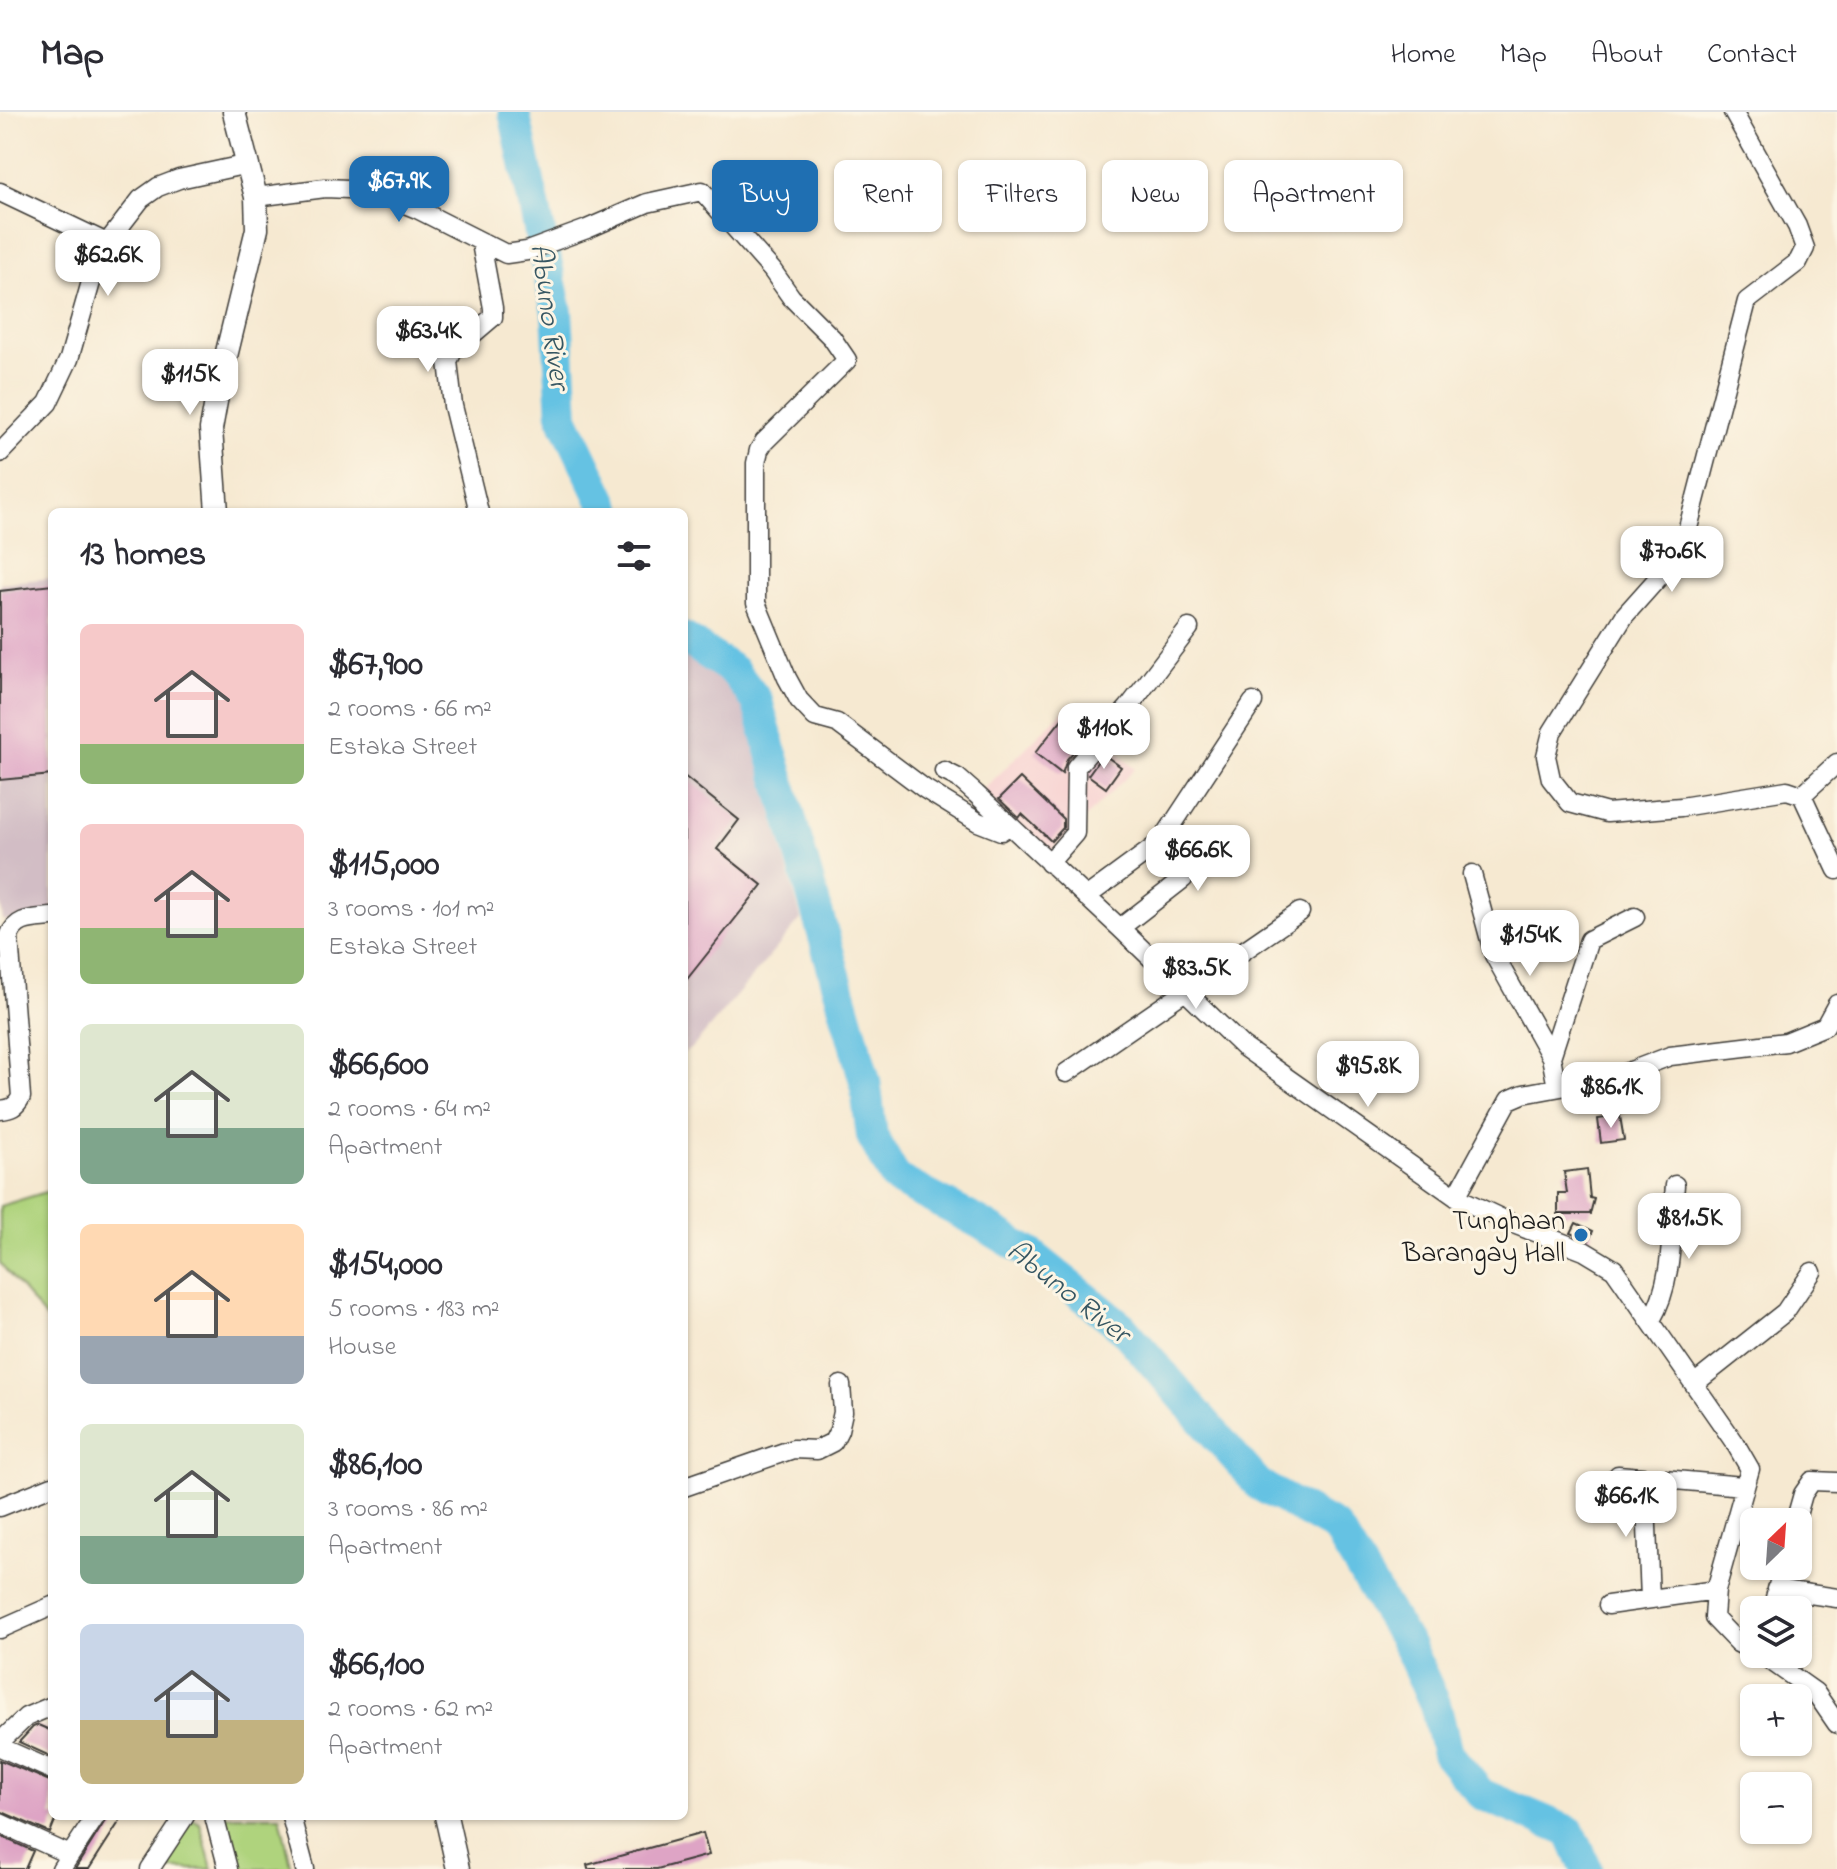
<!DOCTYPE html>
<html lang="en">
<head>
<meta charset="utf-8">
<style>
  :root { --surface:#fff; --page:#f7f7f7; --text:#2b2b33; --muted:#7c7c81; --line:#e1e1e2; --accent:#1f6fb2 }
  body { margin:0; font-family:"Indie Flower",sans-serif; background:var(--page); color:var(--text); height:100vh; display:flex; flex-direction:column; font-size:30px; white-space:nowrap }
  * { box-sizing:border-box; margin:0 }
  p { font-size:26px; color:var(--muted) }
  .icon { flex:none; width:44px; height:44px; fill:none; stroke:currentColor; stroke-width:2; stroke-linecap:round; stroke-linejoin:round }
  .map { position:relative; flex:1; overflow:hidden }
  .details { position:absolute; left:48px; top:396px; width:640px; height:1312px; display:flex; flex-direction:column; background:var(--surface); border-radius:12px; box-shadow:0 2px 6px #0004 }
  .details>* { flex:none }
  .banner { position:absolute; left:712px; top:48px; width:760px; height:72px; display:flex; gap:16px }
  .needle { width:52px; rotate:25deg }
  .controls { position:absolute; left:1740px; top:1396px; display:grid; gap:16px }
  .controls a { display:grid; place-items:center; width:72px; height:72px; border-radius:12px; background:var(--surface); box-shadow:0 2px 6px #0004; font-size:40px }
  .price { position:absolute; translate:-50% -68px; padding:0 18px; border-radius:16px; background:#fff; color:#222; font-size:26px; line-height:52px; filter:drop-shadow(0 2px 4px #0008) }
  .price::after { content:''; position:absolute; left:50%; top:48px; width:24px; height:18px; margin-left:-12px; background:inherit; clip-path:polygon(0 0,100% 0,50% 100%) }
  .price.selected { background:var(--accent); color:#fff }
  ul { padding:0; list-style:none }
  li { display:flex; align-items:center; gap:24px; height:200px; padding:0 32px }
  li span { display:grid; place-items:center; flex:none; width:224px; height:160px; border-radius:12px; color:#555 }
  li>.icon { margin-inline-start:auto }
  span .icon { width:96px; height:96px; fill:#fffc; stroke-width:1 }
  li b { font-size:34px }
  h2 { display:flex; justify-content:space-between; align-items:center; height:96px; padding:0 32px; font-size:34px }
  .tag { padding:0 28px; border-radius:12px; background:var(--surface); box-shadow:0 2px 6px #0004; font-size:28px; line-height:72px }
  .tag.selected { background:var(--accent); color:#fff }
  header { display:flex; align-items:center; gap:48px; box-sizing:border-box; height:112px; padding:0 40px; background:var(--surface); border-bottom:2px solid var(--line) }
  header strong { font-size:38px }
  nav { display:flex; gap:44px; margin-inline-start:auto; font-size:28px }
  .map>svg:first-child { display:block }
  .built { fill:#f7cfd0 }
  .industrial { fill:#d2bdc5 }
  .green { fill:#afd37d; stroke:#66784c; stroke-width:2 }
  .lines { fill:none; stroke-linecap:round; stroke-linejoin:round }
  .river { stroke:#65c2e3; stroke-width:32 }
  .building { fill:#dea4c5 }
  .minor-casing { stroke:#3d3b37; stroke-width:21 }
  .tertiary-casing { stroke:#3d3b37; stroke-width:25 }
  .minor { stroke:#fff; stroke-width:18 }
  .tertiary { stroke:#fff; stroke-width:22 }
  .poi-dot { fill:#1f6fb2; stroke:#fcf5e5; stroke-width:3 }
  .labels { text-anchor:middle; stroke-width:6; stroke-linejoin:round; paint-order:stroke }
  .poi-label { font-size:28px; fill:#1c1c1c; stroke:#fcf5e5; text-anchor:end }
  .water-label { font-size:30px; font-style:italic; fill:#365662; stroke:#fcf5e5 }
</style>
</head>
<body>
<header>
<strong>Map</strong>
<nav><a>Home</a><a>Map</a><a>About</a><a>Contact</a></nav>
</header>
<div class="map">
<svg width="1837" height="1757" viewBox="0 0 1837 1757">
  <rect width="100%" height="100%" fill="#fcf5e5"/>
  <filter id="ink" filterUnits="userSpaceOnUse"><feTurbulence type="fractalNoise" baseFrequency=".0125" numOctaves="2"/><feDisplacementMap in="SourceGraphic" scale="16" xChannelSelector="R" yChannelSelector="G"/><feConvolveMatrix kernelMatrix="1 2 1 2 8 2 1 2 1" color-interpolation-filters="sRGB"/></filter>
  <filter id="wash" filterUnits="userSpaceOnUse"><feTurbulence type="fractalNoise" baseFrequency=".006" numOctaves="4" result="noise"/><feDisplacementMap in="SourceGraphic" scale="32" xChannelSelector="R" yChannelSelector="G"/><feGaussianBlur stdDeviation="1.8" result="paint"/><feColorMatrix in="noise" values="0 0 0 0 0 0 0 0 0 0 0 0 0 0 0 0 0 1.4 0 .05"/><feComposite in="paint" operator="in"/></filter>
  <g filter="url(#wash)">
    <rect width="100%" height="100%" fill="#f6e9d1"/>
    <path class="built" d="M1070,592L1135,657L1046,744L982,679Z"/>
    <path class="industrial" d="M52,466V803L3,809L0,783V471Z
      M684,545L721,563L743,595L801,807L693,935L684,941Z"/>
    <path class="green" d="M52,1078V1208H47L0,1151V1094Z
      M224,1704H280L292,1757H236Z
      M192,1707L200,1711L212,1757H160Z"/>
    <g class="lines">
      <path class="river" d="M514,0L557,200L563,305L608,400
        M684,526L734,559L757,589L865,969L872,1024L896,1067L980,1111L1031,1142L1122,1215L1259,1373L1336,1416L1409,1535L1435,1592L1447,1641L1481,1682L1570,1720L1587,1757"/>
    </g>
    <g id="blocks">
      <path class="building" d="M52,473V663L0,668V479Z
        M1066,602L1090,621L1067,647L1062,662L1035,641Z
        M1103,642L1121,655L1106,676L1088,663Z
        M684,664L739,708L717,737L762,773L684,871Z
        M1020,666L1063,707V716L1051,729L1022,702L1019,706L999,687Z
        M1620,1004L1624,1028L1601,1031L1598,1007Z
        M1587,1057L1590,1086L1594,1087L1590,1102H1558V1081H1567L1564,1060Z
        M1576,1111L1593,1119L1589,1128L1571,1121Z
        M38,1613L52,1619V1645L19,1630L33,1615Z
        M0,1648L52,1670V1704H57L50,1721L0,1699Z
        M108,1704H123L89,1757H75Z
        M703,1721L709,1743L657,1757H588L587,1753Z
        M0,1724L33,1739L25,1757H0Z"/>
    </g>
  </g>
  <g filter="url(#ink)">
    <use href="#blocks" fill-opacity="0" stroke="#3d3b37" stroke-width="2"/>
    <g class="lines">
      <defs>
        <path id="minor" d="M1733,0L1797,114L1805,136L1798,150L1747,189L1688,416L1675,447L1625,503L1552,620L1546,644L1551,667L1570,691L1607,701L1681,695L1787,678L1802,683L1837,758
          M0,80L107,131
          M256,85L325,76L348,77L385,84L417,97L506,142L527,139L587,117L647,91L702,79L772,158L791,185L832,226L847,248L764,330L759,338L756,351V491L787,566L799,588L815,605L837,611L925,677L978,710L1001,719L1009,713
          M0,341L48,291L69,247L95,156L107,131L141,87L158,75L179,67L248,52
          M479,400L453,294L448,249L453,239L493,205V196L481,131
          M944,659L958,666L976,682L1120,816L1242,934L1456,1085L1511,1111L1584,1139L1614,1157L1735,1331L1750,1357L1716,1478L1714,1506L1738,1531L1754,1539
          M1802,683L1837,651
          M1049,751L1075,721L1076,655L1128,596L1189,516
          M1472,762L1494,843L1551,945L1557,975
          M1086,785L1161,730L1253,590
          M1120,816L1183,767L1181,754L1161,730
          M1551,945L1589,828L1635,805
          M1066,961L1300,800
          M0,998C11,997 16,995 21,985L9,825C16,805 33,807 52,805
          M1456,1085L1509,988L1523,982L1615,965L1670,944L1786,930L1825,914L1837,892
          M1651,1208C1674,1170 1671,1116 1675,1073
          M1694,1272L1785,1200L1812,1160
          M1618,1363L1743,1374
          M1645,1366L1650,1487
          M684,1375L793,1337L817,1338L833,1330L839,1318L843,1300L841,1273
          M0,1395L52,1374
          M1795,1410L1803,1382L1812,1369L1837,1370
          M1776,1477L1837,1486
          M1608,1493L1716,1478
          M1772,1498L1783,1454
          M0,1517L52,1494
          M1761,1542L1815,1580L1837,1612
          M0,1630L26,1605L52,1594
          M0,1635L52,1658
          M214,1704L228,1757
          M291,1704L305,1757
          M0,1711L70,1743
          M61,1757L96,1704
          M150,1757L185,1704"/>
        <path id="tertiary" d="M217,400L211,317L219,273L257,117L256,85L234,0
          M446,1704L458,1757"/>
      </defs>
      <use href="#minor" class="minor-casing"/>
      <use href="#tertiary" class="tertiary-casing"/>
      <use href="#minor" class="minor"/>
      <use href="#tertiary" class="tertiary"/>
    </g>
  </g>
  <circle class="poi-dot" cx="1581" cy="1123" r="8"/>
  <g class="labels">
    <g class="poi-label">
      <text x="1565" y="1117">Tunghaan<tspan x="1565" dy="32">Barangay Hall</tspan></text>
    </g>
    <g class="water-label">
      <text transform="translate(551 204) rotate(82)" y="10">Abuno River</text>
      <text transform="translate(1069 1179) rotate(38)" y="10">Abuno River</text>
    </g>
  </g>
</svg>
<div class="controls">
<a><svg class="needle" viewBox="-14 -14 28 28"><path d="M0-13l5 13h-10z" fill="#e53935"/><path d="M0 13l5-13h-10z" fill="#7c7c81"/></svg></a>
<a><svg class="icon" aria-label="layers" viewBox="0 0 24 24"><path d="M12 4l9 5-9 5-9-5zM3 14l9 5 9-5"/></svg></a>
<a>+</a>
<a>−</a>
</div>
<b class="price selected" style="left:399px;top:112px">$67.9K</b>
<b class="price" style="left:108px;top:186px">$62.6K</b>
<b class="price" style="left:428px;top:262px">$63.4K</b>
<b class="price" style="left:190px;top:305px">$115K</b>
<b class="price" style="left:1672px;top:482px">$70.6K</b>
<b class="price" style="left:1104px;top:659px">$110K</b>
<b class="price" style="left:1198px;top:781px">$66.6K</b>
<b class="price" style="left:1530px;top:866px">$154K</b>
<b class="price" style="left:1196px;top:899px">$83.5K</b>
<b class="price" style="left:1368px;top:997px">$95.8K</b>
<b class="price" style="left:1611px;top:1018px">$86.1K</b>
<b class="price" style="left:1689px;top:1149px">$81.5K</b>
<b class="price" style="left:1626px;top:1427px">$66.1K</b>
<div class="banner">
<a class="tag selected">Buy</a>
<a class="tag">Rent</a>
<a class="tag">Filters</a>
<a class="tag">New</a>
<a class="tag">Apartment</a>
</div>
<section class="details">
<h2>13 homes<svg class="icon" aria-label="filters" viewBox="0 0 24 24"><path d="M4 7h16M4 17h16"/><circle cx="9" cy="7" r="2"/><circle cx="15" cy="17" r="2"/></svg></h2>
<ul>
<li><span style="background:linear-gradient(#f6c9c9 75%,#8fb573 0)"><svg class="icon" aria-label="home" viewBox="0 0 24 24"><path d="M3 11l9-7 9 7M6 9v11h12V9"/></svg></span><div><b>$67,900</b><p>2 rooms · 66 m²</p><p>Estaka Street</p></div></li>
<li><span style="background:linear-gradient(#f6c9c9 65%,#8fb573 0)"><svg class="icon" aria-label="home" viewBox="0 0 24 24"><path d="M3 11l9-7 9 7M6 9v11h12V9"/></svg></span><div><b>$115,000</b><p>3 rooms · 101 m²</p><p>Estaka Street</p></div></li>
<li><span style="background:linear-gradient(#dfe7d0 65%,#7fa58c 0)"><svg class="icon" aria-label="home" viewBox="0 0 24 24"><path d="M3 11l9-7 9 7M6 9v11h12V9"/></svg></span><div><b>$66,600</b><p>2 rooms · 64 m²</p><p>Apartment</p></div></li>
<li><span style="background:linear-gradient(#ffd9b3 70%,#9aa5b1 0)"><svg class="icon" aria-label="home" viewBox="0 0 24 24"><path d="M3 11l9-7 9 7M6 9v11h12V9"/></svg></span><div><b>$154,000</b><p>5 rooms · 183 m²</p><p>House</p></div></li>
<li><span style="background:linear-gradient(#dfe7d0 70%,#7fa58c 0)"><svg class="icon" aria-label="home" viewBox="0 0 24 24"><path d="M3 11l9-7 9 7M6 9v11h12V9"/></svg></span><div><b>$86,100</b><p>3 rooms · 86 m²</p><p>Apartment</p></div></li>
<li><span style="background:linear-gradient(#c9d6e8 60%,#c2b280 0)"><svg class="icon" aria-label="home" viewBox="0 0 24 24"><path d="M3 11l9-7 9 7M6 9v11h12V9"/></svg></span><div><b>$66,100</b><p>2 rooms · 62 m²</p><p>Apartment</p></div></li>
</ul>
</section>
</div>
</body>
</html>
